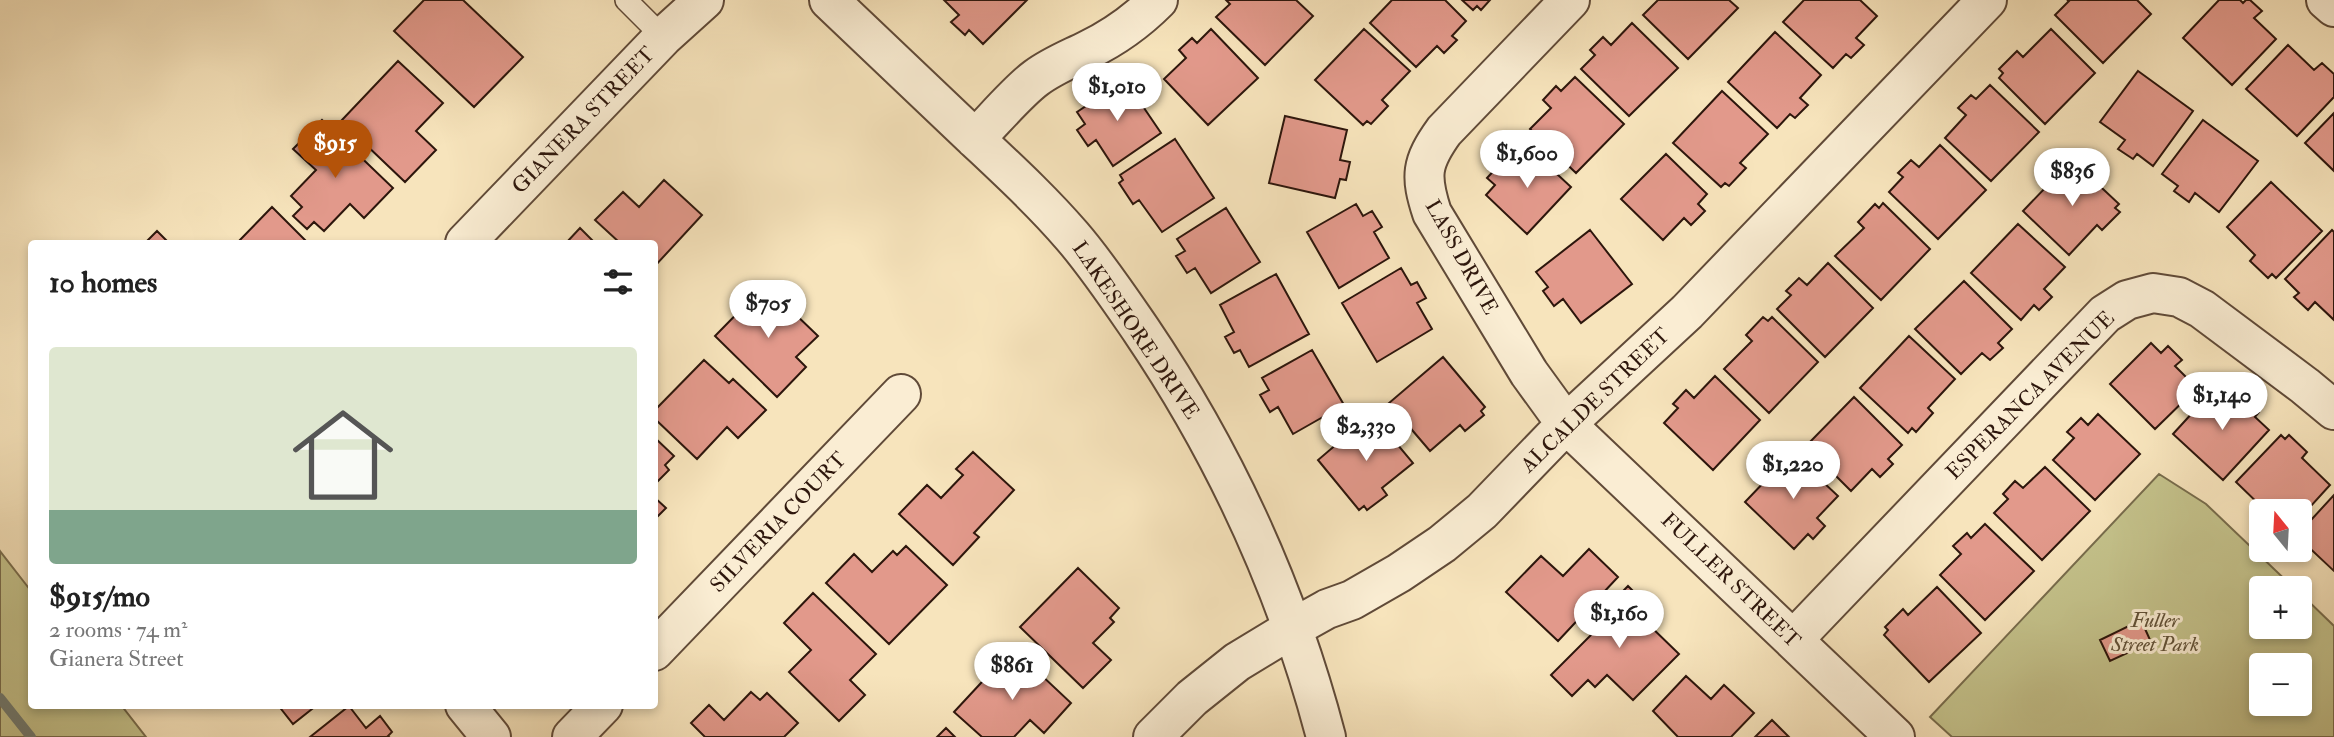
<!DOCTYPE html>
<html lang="en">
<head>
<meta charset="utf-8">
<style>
  :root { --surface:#fff; --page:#f2f2f2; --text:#222; --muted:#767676; --line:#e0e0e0; --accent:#b45309 }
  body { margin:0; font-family:"IM FELL Double Pica",serif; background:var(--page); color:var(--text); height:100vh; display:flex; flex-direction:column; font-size:26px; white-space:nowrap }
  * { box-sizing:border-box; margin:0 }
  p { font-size:23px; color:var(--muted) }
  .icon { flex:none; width:38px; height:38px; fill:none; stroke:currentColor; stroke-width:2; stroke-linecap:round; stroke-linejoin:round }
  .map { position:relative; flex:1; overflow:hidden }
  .sheet { position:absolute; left:28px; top:240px; width:630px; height:469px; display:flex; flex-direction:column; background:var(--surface); border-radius:7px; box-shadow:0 4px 10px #0003 }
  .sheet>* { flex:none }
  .needle { width:46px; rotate:342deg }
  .fabs { position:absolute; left:2249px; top:499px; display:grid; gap:14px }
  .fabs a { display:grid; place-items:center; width:63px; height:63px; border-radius:7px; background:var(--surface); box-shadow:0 4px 10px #0003; font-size:35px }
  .price { position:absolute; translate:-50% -60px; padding:0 16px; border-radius:24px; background:#fff; color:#222; font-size:23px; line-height:46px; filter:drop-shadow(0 2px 4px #0008) }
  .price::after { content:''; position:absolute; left:50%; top:42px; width:21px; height:16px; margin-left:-10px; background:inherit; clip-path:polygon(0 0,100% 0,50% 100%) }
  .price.current { background:var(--accent); color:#fff }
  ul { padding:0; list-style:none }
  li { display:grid; align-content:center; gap:14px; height:371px; padding:0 21px }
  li+li { border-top:2px solid var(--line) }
  li span { display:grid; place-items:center; height:217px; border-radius:7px; color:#555 }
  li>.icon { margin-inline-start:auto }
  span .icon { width:126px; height:126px; fill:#fffc; stroke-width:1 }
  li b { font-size:30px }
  h2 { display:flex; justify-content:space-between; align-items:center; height:84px; padding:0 21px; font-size:30px }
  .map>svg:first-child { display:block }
  .green { fill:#c4c28b; stroke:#786c4c; stroke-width:2; fill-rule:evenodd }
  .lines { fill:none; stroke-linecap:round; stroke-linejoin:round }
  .stream { stroke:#717b72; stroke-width:10 }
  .building { fill:#e2998b; stroke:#2d160c; stroke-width:2 }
  .service-casing { stroke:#604a38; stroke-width:24 }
  .minor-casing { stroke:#604a38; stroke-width:42 }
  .service { stroke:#faedd3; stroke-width:21 }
  .minor { stroke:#faedd3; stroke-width:38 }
  .labels { text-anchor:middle; stroke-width:6; stroke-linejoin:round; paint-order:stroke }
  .street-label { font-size:21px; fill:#2d160c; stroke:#faedd3 }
  .park-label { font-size:21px; font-style:italic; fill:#625238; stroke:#faedd3 }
</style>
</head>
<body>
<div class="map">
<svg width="2334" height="737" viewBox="0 0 2334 737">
  <rect width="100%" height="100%" fill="#f7e4bc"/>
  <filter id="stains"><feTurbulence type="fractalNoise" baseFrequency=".00286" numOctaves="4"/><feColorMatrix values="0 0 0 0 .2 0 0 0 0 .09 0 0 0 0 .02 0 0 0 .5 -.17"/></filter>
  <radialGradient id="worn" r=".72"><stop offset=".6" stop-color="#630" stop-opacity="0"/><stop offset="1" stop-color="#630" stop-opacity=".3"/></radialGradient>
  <path class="green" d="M2159,474L2206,504L2294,588H2261V626H2300V593L2334,626V737H1952L1930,717ZM2261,665H2300V704H2261Z
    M0,551L31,591L32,705H121L146,737H0Z"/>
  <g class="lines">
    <path class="stream" d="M0,698L31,737"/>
  </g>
  <path class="building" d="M424,0H463L523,57L474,107L394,31Z
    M944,0H1027L983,44L969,30L965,35L951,22L959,15Z
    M1226,0H1296L1313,16L1265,65L1216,17L1230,4Z
    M1392,0H1445L1466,21L1452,36L1457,40L1444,53L1437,46L1416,67L1370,23Z
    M1462,0H1490L1481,10L1477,6L1473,10Z
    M1658,0H1729L1738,8L1688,59L1643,15Z
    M1804,0H1860L1877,16L1856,38L1864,45L1851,58L1846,54L1833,68L1783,22Z
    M2067,0H2137L2151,14L2103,63L2055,15L2069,1Z
    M2219,0H2240L2243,3L2246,0H2250L2262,11L2254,18L2276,39L2232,85L2183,38Z
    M1632,23L1678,68L1629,116L1581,69L1595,55L1590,50L1603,37L1611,45Z
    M1211,29L1258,78L1208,125L1164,79L1186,58L1179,50L1192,38L1197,43Z
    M1364,29L1410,71L1382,100L1388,106L1371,124L1367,121L1363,125L1315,80Z
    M2051,29L2095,73L2045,124L1999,78L2003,73L1999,69L2017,51L2023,57Z
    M1775,32L1821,75L1800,98L1808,105L1795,118L1790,114L1777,128L1728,82Z
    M2288,45L2314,70L2322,63L2334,74V97L2297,136L2246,89Z
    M398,61L443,103L416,131L436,150L405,182L341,121Z
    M2138,71L2193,111L2153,166L2137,154L2133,159L2118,149L2125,140L2100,122Z
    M1575,77L1624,124L1576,173L1530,129L1551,108L1543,100L1556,86L1561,91Z
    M1125,80L1161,133L1113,166L1096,140L1088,146L1077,130L1085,124L1077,112Z
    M1990,85L2039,132L1991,181L1945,138L1966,115L1958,108L1971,95L1976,99Z
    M1722,91L1768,134L1740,163L1746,168L1729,186L1725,183L1721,187L1673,143Z
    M2334,113V171L2305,143Z
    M1285,116L1347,130L1340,160L1350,162L1346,180L1340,179L1335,198L1269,183Z
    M322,120L393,188L364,218L350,204L324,231L314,222L307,229L293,216L302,207L291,196L316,170L293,149Z
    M2203,120L2258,161L2219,212L2195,193L2189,202L2174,191L2178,186L2162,174Z
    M1175,139L1214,198L1162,232L1139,200L1133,204L1119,183L1123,180L1120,175Z
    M1940,145L1986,190L1938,239L1889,192L1903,177L1898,173L1911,160L1919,167Z
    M1529,148L1571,187L1527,234L1486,195L1495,185L1487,178L1501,163L1508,170Z
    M1666,154L1707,194L1698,204L1705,211L1691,225L1684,218L1663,240L1621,199Z
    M2072,160L2119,204L2115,208L2120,212L2102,230L2097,225L2069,255L2023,211Z
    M664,180L702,215L654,267V243H620L595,220L623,192L639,207Z
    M2271,182L2322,231L2276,278L2272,274L2268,278L2250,261L2255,255L2227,227Z
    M1883,203L1930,249L1881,300L1835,256L1864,228L1858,222L1875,204L1879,208Z
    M1356,204L1363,216L1372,211L1382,227L1374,232L1389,258L1339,288L1307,232Z
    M272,207L308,243H237Z
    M1226,208L1260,262L1211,293L1195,268L1187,273L1176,256L1185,251L1177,239Z
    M2018,224L2065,267L2044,289L2052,297L2039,310L2034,305L2021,320L1971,273Z
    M580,228L595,243H566Z
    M1590,230L1632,284L1581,323L1563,299L1554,306L1543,291L1548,287L1536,272Z
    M2332,230L2334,232V320L2315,302L2308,310L2294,297L2299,293L2285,279Z
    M157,231L169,243H145Z
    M1828,263L1873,308L1825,357L1777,309L1791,295L1786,291L1799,278L1807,285Z
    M1401,268L1411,285L1417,282L1426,298L1417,303L1432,329L1377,362L1342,303Z
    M1276,274L1309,334L1249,367L1240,350L1234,353L1225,337L1234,332L1220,305Z
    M1964,281L2012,329L1998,343L2003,348L1990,360L1982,353L1961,374L1915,329Z
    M765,285L818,336L796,357L806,367L777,397L715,336Z
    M1763,317L1768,321L1772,317L1818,362L1769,413L1724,369L1752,341L1746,335Z
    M1909,336L1955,379L1928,408L1933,413L1916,432L1912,428L1908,433L1860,388Z
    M2151,343L2161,353L2168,346L2182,360L2175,366L2197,388L2155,429L2110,384Z
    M1312,350L1344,405L1293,434L1278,407L1270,412L1260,395L1269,390L1262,378Z
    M1443,357L1485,407L1481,411L1484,415L1465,431L1460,425L1430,451L1389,403Z
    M704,360L729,383L733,379L766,410L738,438L727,427L697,459L654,418V411Z
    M1715,376L1760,420L1713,470L1664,423L1678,408L1673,404L1686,390L1694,398Z
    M2216,387L2239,407L2246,399L2259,412L2255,417L2269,430L2223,480L2173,434Z
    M1854,397L1902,445L1888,459L1893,464L1880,477L1872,469L1851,491L1806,446Z
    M1372,414L1413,463L1382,488L1387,495L1367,510L1364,506L1359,510L1318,460Z
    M2098,414L2140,454L2095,500L2053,460L2074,438L2067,432L2081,418L2088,425Z
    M2281,435L2285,439L2289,435L2307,452L2302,458L2330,485L2300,518V511H2266L2236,482Z
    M654,437L674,456L665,465L669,470L654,485Z
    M973,452L1014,490L974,533L979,537L953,565L899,514L927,485L941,498L963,475L956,469Z
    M1792,453L1838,496L1817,518L1825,526L1813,539L1808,534L1794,549L1745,502Z
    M2045,467L2090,511L2042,560L1994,513L2008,499L2003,494L2015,481L2023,488Z
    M2334,495V571L2300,539V532Z
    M654,497L666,508L654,520Z
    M1985,524L2034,571L1985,620L1940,575L1961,554L1953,546L1967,533L1971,538Z
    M906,546L947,585L889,644L826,583L854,554L872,572L893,551L897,555Z
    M1589,549L1618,577L1558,641L1506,592L1541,556L1563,576Z
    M1078,568L1119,608L1110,618L1114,622L1093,643L1111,660L1083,688L1020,627Z
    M1628,586L1657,615L1648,624L1679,654L1633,700L1607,675L1595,687L1588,680L1572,696L1551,675L1602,624L1597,618Z
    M1937,587L1981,633L1929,682L1884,635L1888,630L1885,627L1903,609L1908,615Z
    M813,593L876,654L850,680L865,695L839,721L789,672L811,650L784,623Z
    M2141,620L2151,642L2110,661L2100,640Z
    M1007,655L1032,677L1038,672L1071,703L1044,733L1030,720L1014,737H982L954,712Z
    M1686,676L1711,699L1724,685L1754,713L1731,737H1678L1653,711Z
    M751,692L760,700L767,693L798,723L784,737H705L691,723L709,705L724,720Z
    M278,705H317L293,724Z
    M349,706L366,728L380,716L392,732L388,736L389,737H310Z
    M1772,720L1789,737H1755Z
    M946,728L955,737H937Z"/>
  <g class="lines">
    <defs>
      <path id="service" d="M626,0L663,37"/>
      <path id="minor" d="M829,0C876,45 924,90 971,135C1006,168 1041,200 1072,236C1097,265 1119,298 1141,330C1225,454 1288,592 1326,737
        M1570,0L1444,131C1421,163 1420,176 1432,213L1529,373L1566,424L1895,737
        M2326,0L2334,7
        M975,139C993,121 1017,92 1036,78C1052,66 1070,59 1088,50C1113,38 1138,20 1158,0
        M465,243L663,37L704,0
        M1793,640L2105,314L2127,300L2153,293L2179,297L2202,309L2305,386L2334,410
        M654,651L901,394
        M465,705L491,737
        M572,737L603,705
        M1153,737L1192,698L1237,662L1293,628L1327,609L1352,600L1399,573L1442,544L1482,511L1566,424L1687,312L1987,0"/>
    </defs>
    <use href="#service" class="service-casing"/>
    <use href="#minor" class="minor-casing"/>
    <use href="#service" class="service"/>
    <use href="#minor" class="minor"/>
  </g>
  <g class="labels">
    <g class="street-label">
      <text transform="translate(583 120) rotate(-46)" y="7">GIANERA STREET</text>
      <text transform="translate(1462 257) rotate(61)" y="7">LASS DRIVE</text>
      <text transform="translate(1136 330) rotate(56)" y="7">LAKESHORE DRIVE</text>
      <text transform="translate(2030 395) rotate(-45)" y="7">ESPERANCA AVENUE</text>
      <text transform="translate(1595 400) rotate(-44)" y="7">ALCALDE STREET</text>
      <text transform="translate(778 522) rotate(-46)" y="7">SILVERIA COURT</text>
      <text transform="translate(1731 580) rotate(44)" y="7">FULLER STREET</text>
    </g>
    <g class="park-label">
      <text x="2155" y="627">Fuller<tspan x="2155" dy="24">Street Park</tspan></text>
    </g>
  </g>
  <rect width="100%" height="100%" filter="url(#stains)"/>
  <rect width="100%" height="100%" fill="url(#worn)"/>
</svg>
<div class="fabs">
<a><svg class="needle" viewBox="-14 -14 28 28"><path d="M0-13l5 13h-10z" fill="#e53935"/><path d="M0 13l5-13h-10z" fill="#767676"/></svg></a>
<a>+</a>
<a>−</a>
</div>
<b class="price" style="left:1117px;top:123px">$1,010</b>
<b class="price current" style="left:335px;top:180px">$915</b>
<b class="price" style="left:1527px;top:190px">$1,600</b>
<b class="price" style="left:2072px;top:208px">$836</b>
<b class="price" style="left:768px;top:340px">$705</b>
<b class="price" style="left:2222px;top:432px">$1,140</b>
<b class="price" style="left:1366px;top:463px">$2,330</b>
<b class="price" style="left:1793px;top:501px">$1,220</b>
<b class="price" style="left:1619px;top:650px">$1,160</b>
<b class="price" style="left:1012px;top:702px">$861</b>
<section class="sheet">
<h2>10 homes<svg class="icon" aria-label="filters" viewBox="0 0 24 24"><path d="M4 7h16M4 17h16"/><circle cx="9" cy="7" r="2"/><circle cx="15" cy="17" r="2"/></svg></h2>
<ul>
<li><span style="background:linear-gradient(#dfe7d0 75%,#7fa58c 0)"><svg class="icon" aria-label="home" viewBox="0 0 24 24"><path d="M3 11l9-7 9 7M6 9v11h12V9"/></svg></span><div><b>$915/mo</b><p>2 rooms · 74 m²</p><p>Gianera Street</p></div></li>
</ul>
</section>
</div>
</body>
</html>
